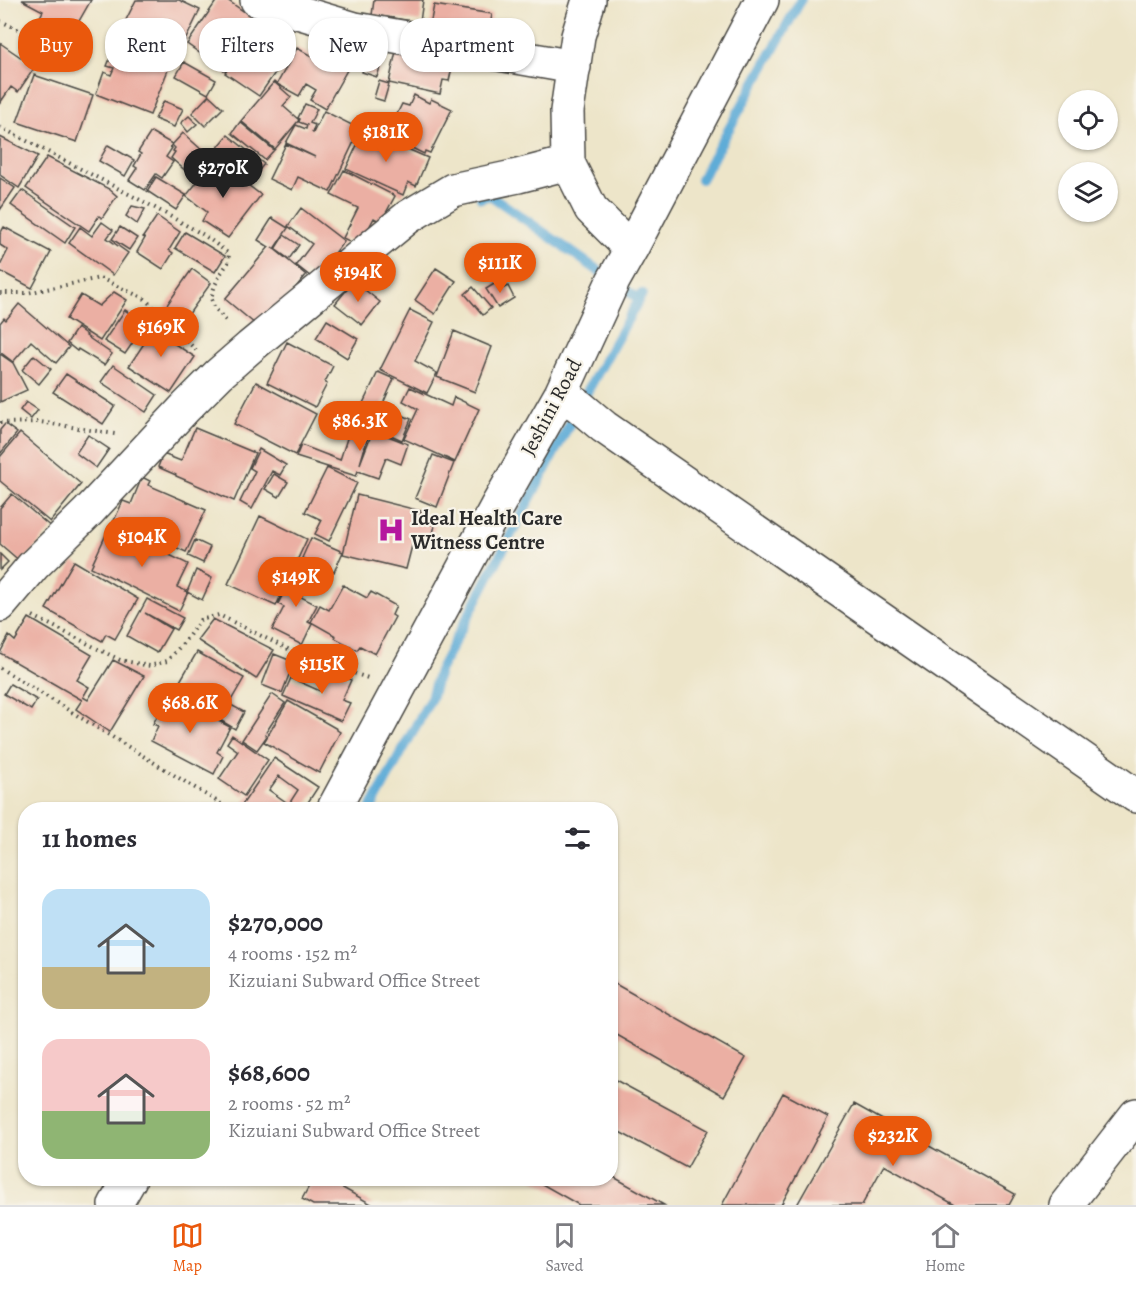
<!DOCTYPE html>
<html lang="en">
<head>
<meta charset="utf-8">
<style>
  :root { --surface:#fff; --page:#f2f2f3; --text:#2b2b33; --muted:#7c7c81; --line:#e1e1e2; --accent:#ea580c }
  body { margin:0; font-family:Alegreya,serif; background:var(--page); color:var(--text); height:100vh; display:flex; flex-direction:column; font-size:22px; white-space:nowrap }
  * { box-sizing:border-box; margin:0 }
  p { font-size:20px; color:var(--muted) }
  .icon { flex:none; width:33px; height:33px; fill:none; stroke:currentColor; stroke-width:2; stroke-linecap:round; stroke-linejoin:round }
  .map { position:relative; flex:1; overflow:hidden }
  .drawer { position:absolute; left:18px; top:802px; width:600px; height:384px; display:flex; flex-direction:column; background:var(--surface); border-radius:24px; box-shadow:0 2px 4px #0004 }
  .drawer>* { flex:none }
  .banner { position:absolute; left:18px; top:18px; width:600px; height:54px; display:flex; gap:12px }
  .tools { position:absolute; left:1058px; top:90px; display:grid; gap:12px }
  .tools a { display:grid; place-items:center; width:60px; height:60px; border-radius:50%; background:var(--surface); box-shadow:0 2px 4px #0004; font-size:30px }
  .price { position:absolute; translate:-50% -51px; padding:0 14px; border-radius:21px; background:var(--accent); color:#fff; font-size:20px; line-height:39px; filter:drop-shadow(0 2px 3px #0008) }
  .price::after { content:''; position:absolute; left:50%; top:36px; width:18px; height:14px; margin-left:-9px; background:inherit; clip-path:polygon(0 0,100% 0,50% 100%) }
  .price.active { background:#222; color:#fff }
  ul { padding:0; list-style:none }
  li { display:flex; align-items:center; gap:18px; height:150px; padding:0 24px }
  li span { display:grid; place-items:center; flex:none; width:168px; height:120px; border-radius:18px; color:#555 }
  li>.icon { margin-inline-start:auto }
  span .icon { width:72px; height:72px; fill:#fffc; stroke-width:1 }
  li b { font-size:26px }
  h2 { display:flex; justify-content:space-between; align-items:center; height:72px; padding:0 24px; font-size:26px }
  .tag { padding:0 21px; border-radius:24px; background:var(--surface); box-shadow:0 2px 4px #0004; font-size:21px; line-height:54px }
  .tag.active { background:var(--accent); color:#fff }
  .tab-bar { display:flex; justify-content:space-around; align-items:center; height:84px; border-top:2px solid var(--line); background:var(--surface); font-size:16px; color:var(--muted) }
  .tab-bar a { display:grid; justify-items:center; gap:3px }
  .tab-bar .active { color:var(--accent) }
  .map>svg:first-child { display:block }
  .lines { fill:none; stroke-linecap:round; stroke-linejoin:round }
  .stream { stroke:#5eacd7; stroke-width:10 }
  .building { fill:#ebafa3; fill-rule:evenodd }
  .minor-casing { stroke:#484743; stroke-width:36 }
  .path { stroke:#484743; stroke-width:4; stroke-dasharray:1.5 4.5; stroke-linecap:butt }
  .minor { stroke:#fff; stroke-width:33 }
  .labels { text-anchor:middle; stroke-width:4.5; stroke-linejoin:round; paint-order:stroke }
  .street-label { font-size:21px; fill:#2b2b2b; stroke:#f7f3e8 }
  .poi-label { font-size:21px; font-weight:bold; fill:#2b2b2b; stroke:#f7f3e8; text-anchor:start }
</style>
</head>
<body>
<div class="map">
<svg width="1136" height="1205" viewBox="0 0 1136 1205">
  <rect width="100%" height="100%" fill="#f7f3e8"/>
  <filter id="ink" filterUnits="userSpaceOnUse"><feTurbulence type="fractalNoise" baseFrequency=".0167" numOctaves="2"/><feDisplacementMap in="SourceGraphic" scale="12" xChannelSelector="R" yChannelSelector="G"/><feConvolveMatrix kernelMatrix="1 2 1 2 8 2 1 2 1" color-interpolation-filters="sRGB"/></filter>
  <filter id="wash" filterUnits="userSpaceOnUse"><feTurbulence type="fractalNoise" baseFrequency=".008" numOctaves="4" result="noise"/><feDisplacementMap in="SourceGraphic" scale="24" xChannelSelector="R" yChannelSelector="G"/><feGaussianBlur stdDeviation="1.35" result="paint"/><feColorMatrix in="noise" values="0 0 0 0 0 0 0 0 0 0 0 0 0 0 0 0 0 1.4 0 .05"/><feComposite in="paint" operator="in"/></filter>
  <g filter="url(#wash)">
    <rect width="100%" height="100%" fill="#ede5c9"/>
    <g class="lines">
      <path class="stream" d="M701,179L801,0
        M481,198L490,195L639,299
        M370,810L431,698L439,671L579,406L642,294"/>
    </g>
    <g id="blocks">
      <path class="building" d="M22,0H91L75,28L73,27L70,34L49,38L37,23L43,11Z
        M136,0H179L200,10L181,49L125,22Z
        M217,0H227L259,22L225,71L187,44Z
        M374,0H423L420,22L372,15Z
        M434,5L492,14L489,34L430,25Z
        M252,34L286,57L259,96L225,73Z
        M398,42L455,54L449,81L443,80L440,94L389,83Z
        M0,43L35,67L18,92L11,87L0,103Z
        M116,44L170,65L150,115L96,94L104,72L111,75L114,68L107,66Z
        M297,48L324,63L326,59L347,70L325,109L310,100L316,90L306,84L299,96L277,84Z
        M341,53L351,56L347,67L338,64Z
        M366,59L381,64L377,77L362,72Z
        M184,62L216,80L208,94L176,76Z
        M34,75L93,95L77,142L17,122Z
        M379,81L389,84L384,101L374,98Z
        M274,82L291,97L283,106L299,120L275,149L241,121Z
        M209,95L223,108L205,126L192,113Z
        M414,95L429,103L431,99L452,109L430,153L425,151L424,154L404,144L405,141L392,135L399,120L395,118L402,104L409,106Z
        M164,101L183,109L174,127L155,119Z
        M305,104L317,109L310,123L315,125L312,132L313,133L324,111L360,129L330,192L298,177L292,190L269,179L286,144L315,157L286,143L296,125L306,129L307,125L299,122L300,119L298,118Z
        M189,116L197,124L188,132L181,123Z
        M240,122L274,150L265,160L232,133Z
        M364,130L428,158L416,186L408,182L403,195L346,169Z
        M151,132L172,144L170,147L172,148L166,157L173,162L162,178L156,174L145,190L129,180L137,168L134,166L141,154L138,152Z
        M183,133L213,160L196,180L171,158L175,152L173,151L175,148L172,145Z
        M228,135L264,164L248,184L212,155Z
        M0,137L38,156L19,188L0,175Z
        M108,145L134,160L125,176L99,161Z
        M47,157L109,189L117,196L102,218L99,216L89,231L26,188Z
        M215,160L261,195L228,238L202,221L207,212L186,196Z
        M344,170L395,196L381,222L374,218L359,246L343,238L358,208L331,195Z
        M156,177L186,195L176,210L147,191Z
        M0,178L15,188L0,210Z
        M22,190L75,227L65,243L11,205Z
        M132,206L145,209L137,224L126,216Z
        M301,208L344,241L315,280L296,265L312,244L288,226Z
        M157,216L180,232L169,250L173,253L163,269L137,252L145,238L143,237Z
        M272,218L288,228L274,249L272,247L306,275L261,329L225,299L269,247L258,240Z
        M102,222L113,230L107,238L128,253L113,275L69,243L80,227L92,236Z
        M4,227L51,252L32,288L0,271V266L8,250L0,245V234Z
        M120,227L137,238L129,250L112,239Z
        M185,232L225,256L215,272L175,248Z
        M284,235L299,245L289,259L275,249Z
        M436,268L456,281L435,314L415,300Z
        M192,269L211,283L186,318L176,311L173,316L164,309Z
        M354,281L380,302L362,325L335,304Z
        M499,281L504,288L508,286L514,298L498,308L486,289Z
        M473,287L491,308L483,315L465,294Z
        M114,292L127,300L100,341L66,319L81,295L99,306Z
        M19,304L69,347L56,363L31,341L13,362L0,352V323L4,318L6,320Z
        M125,310L142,321L132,335L136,338L125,354L104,341Z
        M410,310L434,322L415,361L437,373L427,393L380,370Z
        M148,316L161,324L156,332L195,357L171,393L129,366L149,336L139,329Z
        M327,320L358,339L347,358L316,338Z
        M77,328L87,335L86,336L112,354L104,365L78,349L77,351L67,343Z
        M454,331L492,347L475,392L437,377Z
        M287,342L333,366L325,382L327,384L315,407L267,383Z
        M0,354L13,363L27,390L0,402Z
        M34,355L51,369L39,384L22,370Z
        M113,365L157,395L146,412L101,382Z
        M378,372L394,379L373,426L356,418Z
        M66,374L115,406L103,424L53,392Z
        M256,382L316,414L295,455L234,424Z
        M410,387L451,406L454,397L479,409L455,462L404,439L418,409L403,401Z
        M26,402L38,410L31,419L20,410Z
        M384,407L411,419L402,440L375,428Z
        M353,420L371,426L360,464L373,430L408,444L401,464L386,458L378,478L358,471L356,476L296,457L301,445L340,460Z
        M5,424L17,433L0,454V430Z
        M195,428L255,453L234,501L176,476V475L158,467L163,454L181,461Z
        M20,433L81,484L50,522L0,481V457Z
        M88,435L109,449L96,468L76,453Z
        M259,449L286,465L280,475L272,471L252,509L240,502L255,471L250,468Z
        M433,455L454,463L437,507L415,498Z
        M327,468L357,483L329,541L315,534L322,520L305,512Z
        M274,474L288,482L279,497L265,489Z
        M142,477L150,481L148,485L206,510L186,552L125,524L122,530L112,525L123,501L131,504Z
        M12,494L52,528L22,563L0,544V508Z
        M357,495L421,511L419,522L435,525L432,538L415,534L406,569L343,554Z
        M260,516L307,539L276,606L228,584Z
        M110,526L188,564L177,587L188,592L179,611L91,567Z
        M311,538L343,552L334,572L302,558Z
        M195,540L210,547L203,563L188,556Z
        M0,554L8,562L0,570Z
        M74,561L138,599L115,639L106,634L102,641L46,609Z
        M298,565L313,572L301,597L317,605L308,622L312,624L302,645L272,630L284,607L278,604Z
        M196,570L212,578L202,600L187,592Z
        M343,585L367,598L371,592L396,606L392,615L395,617L375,654L360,646L357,650L335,638L336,636L311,622L320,605L329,610Z
        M147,599L183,618L176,630L145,613L171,629L157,653L127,636Z
        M29,618L92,655L77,680L89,687L83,697L88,700L113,660L144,676L110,732L76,709L82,700L0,653L9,636L15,641Z
        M213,619L274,650L256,679L197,640Z
        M197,652L244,678L229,704L244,712L235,729L220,720L223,715L176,688Z
        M274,654L294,662L282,693L262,685Z
        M330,668L351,680L342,700L350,703L341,721L283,696L291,678L320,691Z
        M10,684L37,700L31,710L4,694Z
        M272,694L285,703L265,734L267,736L257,750L242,740Z
        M168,695L230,727L217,752L223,756L214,774L151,741L158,726L153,724Z
        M288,701L337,729V730L340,732L319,773L264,742Z
        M232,735L268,760L244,796L219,779L238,751L227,743Z
        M274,758L318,787L303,810H250L242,805ZM279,776L298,790L289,804L269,790Z
        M610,981L746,1058L724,1096L610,1031Z
        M610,1077L708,1130L687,1168L610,1127Z
        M783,1093L828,1117L781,1205H722Z
        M854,1104L1015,1194L1009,1205H955L884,1165L862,1205H797Z
        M610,1175L664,1205H579L533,1179H610Z
        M313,1179H327L373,1205H313L302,1199Z"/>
    </g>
  </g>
  <g filter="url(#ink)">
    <use href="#blocks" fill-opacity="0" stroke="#484743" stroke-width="1.5"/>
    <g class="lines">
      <defs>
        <path id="minor" d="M257,0L355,29L574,67
          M589,0L578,36L567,111L568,163L591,209L631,249
          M561,394L579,406L604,427L1136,796
          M0,605L33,566L88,512L186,407L219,374L250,347L408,217L453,190L518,176L568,163
          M333,810L496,508L561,394L613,281L631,249L762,0
          M115,1205L130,1179
          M1066,1205L1136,1115"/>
      </defs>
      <use href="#minor" class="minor-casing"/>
      <path class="path" d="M0,21L34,36L61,71
        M0,127L146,203L204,235L229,254L228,263L221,273L215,285L211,298L214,307L227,322
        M0,293H27L100,278L145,299L196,350
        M0,423L40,422L115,434
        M33,616L120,660L150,666L167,661L185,641L200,620L219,615L300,655L368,678
        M0,668L231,810"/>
      <use href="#minor" class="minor"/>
    </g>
  </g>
  <defs>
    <symbol id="hospital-bare" viewBox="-9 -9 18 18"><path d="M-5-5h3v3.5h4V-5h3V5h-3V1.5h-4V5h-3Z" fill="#b5179e" stroke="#f7f3e8" stroke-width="2.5" paint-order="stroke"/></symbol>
  </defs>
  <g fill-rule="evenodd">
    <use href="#hospital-bare" x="372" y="511" width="38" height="38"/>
  </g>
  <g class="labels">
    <g class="street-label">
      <text transform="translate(551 407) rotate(-62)" y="7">Jeshini Road</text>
    </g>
    <g class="poi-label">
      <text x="411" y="525">Ideal Health Care<tspan x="411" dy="24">Witness Centre</tspan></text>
    </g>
  </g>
</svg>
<div class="tools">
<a><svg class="icon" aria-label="locate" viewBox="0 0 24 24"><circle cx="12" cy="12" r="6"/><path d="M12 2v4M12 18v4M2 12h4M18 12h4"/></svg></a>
<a><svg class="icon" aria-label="layers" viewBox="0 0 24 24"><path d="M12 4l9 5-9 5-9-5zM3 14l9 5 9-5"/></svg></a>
</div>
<b class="price" style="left:386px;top:163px">$181K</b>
<b class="price active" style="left:223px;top:199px">$270K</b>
<b class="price" style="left:500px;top:294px">$111K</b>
<b class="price" style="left:358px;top:303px">$194K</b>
<b class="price" style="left:161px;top:358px">$169K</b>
<b class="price" style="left:360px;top:452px">$86.3K</b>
<b class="price" style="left:142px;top:568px">$104K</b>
<b class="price" style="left:296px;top:608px">$149K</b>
<b class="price" style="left:322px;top:695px">$115K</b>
<b class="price" style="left:190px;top:734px">$68.6K</b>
<b class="price" style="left:893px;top:1167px">$232K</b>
<div class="banner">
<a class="tag active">Buy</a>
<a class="tag">Rent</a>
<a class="tag">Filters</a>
<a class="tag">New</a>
<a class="tag">Apartment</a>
</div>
<section class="drawer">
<h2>11 homes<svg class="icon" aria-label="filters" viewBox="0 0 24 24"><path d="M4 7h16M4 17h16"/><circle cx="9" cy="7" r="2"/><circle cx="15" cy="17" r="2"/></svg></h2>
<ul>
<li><span style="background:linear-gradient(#bfe0f5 65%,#c2b280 0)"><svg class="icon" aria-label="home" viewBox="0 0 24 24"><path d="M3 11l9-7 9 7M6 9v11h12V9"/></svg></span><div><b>$270,000</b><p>4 rooms · 152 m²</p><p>Kizuiani Subward Office Street</p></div></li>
<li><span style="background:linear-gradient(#f6c9c9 60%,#8fb573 0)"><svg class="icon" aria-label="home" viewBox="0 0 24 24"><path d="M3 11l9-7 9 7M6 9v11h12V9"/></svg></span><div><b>$68,600</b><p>2 rooms · 52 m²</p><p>Kizuiani Subward Office Street</p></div></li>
</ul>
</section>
</div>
<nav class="tab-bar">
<a class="active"><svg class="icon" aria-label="map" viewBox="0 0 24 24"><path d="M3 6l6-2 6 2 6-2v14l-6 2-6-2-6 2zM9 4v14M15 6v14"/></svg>Map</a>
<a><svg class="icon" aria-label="saved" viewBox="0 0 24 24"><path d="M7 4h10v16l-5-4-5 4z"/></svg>Saved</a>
<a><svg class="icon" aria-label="home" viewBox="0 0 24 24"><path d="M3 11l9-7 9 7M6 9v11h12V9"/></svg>Home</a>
</nav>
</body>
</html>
